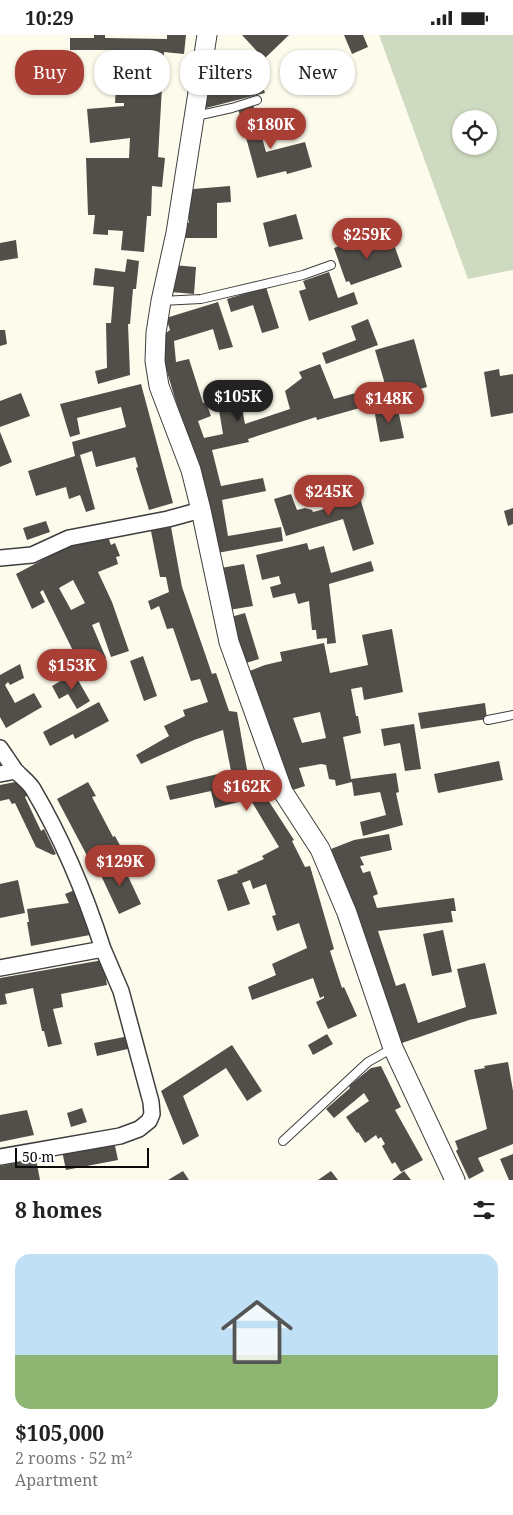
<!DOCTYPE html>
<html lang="en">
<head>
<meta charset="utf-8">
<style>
  :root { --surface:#fff; --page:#f6f6f6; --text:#222; --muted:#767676; --accent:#a93e35 }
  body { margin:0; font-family:"Noto Serif",serif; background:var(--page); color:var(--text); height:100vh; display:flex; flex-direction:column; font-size:19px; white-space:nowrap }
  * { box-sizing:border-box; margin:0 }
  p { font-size:16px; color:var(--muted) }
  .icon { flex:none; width:28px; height:28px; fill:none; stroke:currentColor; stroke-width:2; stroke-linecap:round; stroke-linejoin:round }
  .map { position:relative; height:1145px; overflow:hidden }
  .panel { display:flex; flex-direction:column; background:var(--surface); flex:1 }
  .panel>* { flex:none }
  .top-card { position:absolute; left:15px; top:15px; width:484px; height:45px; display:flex; gap:10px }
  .controls { position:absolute; left:452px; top:75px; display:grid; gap:10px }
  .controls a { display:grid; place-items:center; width:45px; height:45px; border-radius:50%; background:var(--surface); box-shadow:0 1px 4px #0004; font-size:25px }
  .scale { position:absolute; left:15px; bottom:12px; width:134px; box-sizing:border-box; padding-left:5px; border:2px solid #0b0b0b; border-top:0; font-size:14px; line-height:18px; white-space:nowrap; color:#0b0b0b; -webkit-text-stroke:4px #fff; paint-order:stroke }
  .price { position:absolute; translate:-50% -42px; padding:0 11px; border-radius:18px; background:var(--accent); color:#fff; font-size:16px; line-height:32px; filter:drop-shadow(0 1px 2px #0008) }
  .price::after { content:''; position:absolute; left:50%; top:30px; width:15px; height:11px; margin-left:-8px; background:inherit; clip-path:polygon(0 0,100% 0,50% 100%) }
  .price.selected { background:#222; color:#fff }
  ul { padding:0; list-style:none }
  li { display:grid; align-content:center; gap:10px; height:265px; padding:0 15px }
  li span { display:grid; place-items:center; height:155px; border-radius:15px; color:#555 }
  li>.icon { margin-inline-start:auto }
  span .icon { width:90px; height:90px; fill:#fffc; stroke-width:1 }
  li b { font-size:21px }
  h2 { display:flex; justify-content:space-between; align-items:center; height:60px; padding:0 15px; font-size:21px }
  .pill { padding:0 18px; border-radius:20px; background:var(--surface); box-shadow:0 1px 4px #0004; font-size:18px; line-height:45px }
  .pill.selected { background:var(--accent); color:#fff }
  .status { display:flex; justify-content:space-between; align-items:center; height:35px; padding:0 25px; background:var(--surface); direction:ltr }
  .status svg { height:14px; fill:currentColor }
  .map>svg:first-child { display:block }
  .cemetery { fill:#cfdbc0; fill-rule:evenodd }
  .building { fill:#524e49; fill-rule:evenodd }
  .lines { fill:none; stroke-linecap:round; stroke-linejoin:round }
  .service-casing { stroke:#3e3e3e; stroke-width:10 }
  .minor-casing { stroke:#3e3e3e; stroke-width:18 }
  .tertiary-casing { stroke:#3e3e3e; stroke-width:21 }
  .service { stroke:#fff; stroke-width:8 }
  .minor { stroke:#fff; stroke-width:15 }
  .tertiary { stroke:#fff; stroke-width:19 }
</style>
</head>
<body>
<div class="status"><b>10:29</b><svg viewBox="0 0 49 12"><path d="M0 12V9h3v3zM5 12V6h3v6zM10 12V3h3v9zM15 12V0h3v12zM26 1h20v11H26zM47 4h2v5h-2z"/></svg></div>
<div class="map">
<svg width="513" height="1145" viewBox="0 0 513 1145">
  <rect width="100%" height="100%" fill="#fdfbec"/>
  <path class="cemetery" d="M379,0H513V235L468,244ZM461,84H489V111H461Z"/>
  <path class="building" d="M94,0H105V3L167,4V0H186L184,19L164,17L158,122L165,123L162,152L152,151L151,181H147L144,217L121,215L123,196L108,195V200L93,199L95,180H88L86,123H129L130,103L90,108L87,74L124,71V68H115L116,50L128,51V39L116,38L118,15H70V3H94Z
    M242,0H289L264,24Z
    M344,0H363L368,12L352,19Z
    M251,19L265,58L206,73L204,61L232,53L223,29Z
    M253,69L266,117L305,107L312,132L287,139L286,136L257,143L238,73Z
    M230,151L231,167L217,168V203H184V187L189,188V160L193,154Z
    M296,179L303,204L269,212L263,188Z
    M359,204L363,214L392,204L402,232L351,250L349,246L346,247L334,213Z
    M16,205L18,223L0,226V208Z
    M127,224L139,226L136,254H133L130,289H128L130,340L98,349L95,336L107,333L106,288H111L114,252L93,250L95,233L125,237Z
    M173,230L196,232L194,259L171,257Z
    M329,237L338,263L354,257L358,269L309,286L299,256L306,254L303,246Z
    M266,252L279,293L262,298L253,270L231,277L227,264Z
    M218,267L233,312L219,315L213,294L174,306L176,327L189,324L203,368L206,367L211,381L198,386L204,403L223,399L219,375L241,368L245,389L290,374L285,356L302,343L299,337L320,329L334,364L370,354L374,369L317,385L316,382L248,404L249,407L212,415L221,451L263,443L266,456L222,465L228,501L281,492L283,506L217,518L178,378L179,377L165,330L163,300L170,295L166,283Z
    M368,284L378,310L326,329L322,318L356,305L351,291Z
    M0,295H5L7,309L0,311Z
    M414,304L427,352L389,363L375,315Z
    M499,334L500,341L513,339V378L491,382L484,337Z
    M141,349L173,468L149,475L136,433L138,432L135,422L96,432L92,416L80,420L95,474L86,477L80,460L69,464L66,452L36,461L28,436L75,421L72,407L126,392L121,372L77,383L80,399L70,402L60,369Z
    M21,358L30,381L0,392V366Z
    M397,370L404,403L380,407L374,374Z
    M0,397L12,427L0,432Z
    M356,450L374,509L353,516L343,484L286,501L274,464L291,459L297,475L305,473L312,475L313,477L339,470L335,456Z
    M513,473V489L508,491L504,476Z
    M46,486L50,497L27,505L23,493Z
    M171,492L182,552L212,639L216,638L229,676L237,677L249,746L255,745L294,805L292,806L305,832L310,831L334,914L330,916L342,953L344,952L357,981L328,994L316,967L324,963V961L320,963L313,943L252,965L248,952L276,940L272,929L307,913L299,888L277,896L272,881L276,880L266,849L253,854L250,845L242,848L250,869L228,876L217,845L238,838L237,836L264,824L262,821L279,812L250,764L215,773L211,756L170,765L166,751L231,736L223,695L194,705L141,729L136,720L169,701L164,691L185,681L183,675L208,667L200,644L191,646L173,593L167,594L159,571L151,575L148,566L169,557L166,542H160L151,496Z
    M108,502L111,510L115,508L120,521L116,522L118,529L98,537L112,567L129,616L111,622L99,587L92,590L106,623L83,636L43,555L40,557L45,567L32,574L16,539L82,504L83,508ZM73,545L85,568L71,575L59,553Z
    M307,508L309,515L324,511L331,538L371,526L374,536L329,549L336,608L327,609V603L317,604L316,595H312L309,566L298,569L295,558L273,563L270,552L281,549L279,541L262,545L256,520Z
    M244,529L253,571L229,575L221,533Z
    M245,578L259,624L246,628L231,582Z
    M392,594L403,657L364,665L362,652L351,654L356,681H358L361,698L343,702L351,744L396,738L399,757L396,758L403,790L363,801L360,787L386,780L380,757L354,761L352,747L336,751L335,745L329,744L326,730L321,729L299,733L305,751L290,756L247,637L265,630L282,626L280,617L324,608L330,638L368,630L362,600ZM320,677L326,703L302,708L293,683Z
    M143,621L157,661L144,666L130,626Z
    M20,629L24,643L10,650L8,647L5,650L15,668L34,658L42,672L6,693L0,682V640Z
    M74,638L90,666L77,674L68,659L59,664L52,651Z
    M99,667L109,686L75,704L73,699L50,711L43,697Z
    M485,668L487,684L421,694L418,678Z
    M414,689L421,734L405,736L400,708L384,711L381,694Z
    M499,726L503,745L438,758L434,739Z
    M20,746L28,760L25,762L41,796L44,794L56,819L53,820L36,812L15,768L12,769L9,764L0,766V750Z
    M88,747L96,761L92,762L113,802L115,801L122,814L92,830L57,764Z
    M389,799L392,815L360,822L364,830L360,831L363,838L370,836L378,859L373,861L377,873L454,863L456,876H451L453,887L378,896L396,951L405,948L418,988L466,972L457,934L485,928L497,979L469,985L399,1009L357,880L331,814L354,805Z
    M120,824L141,869L119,879L98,834Z
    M18,845L25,878L0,883V849Z
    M77,854L90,900L31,911L27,887H29L27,874L69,868L65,859Z
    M443,895L452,937L432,941L423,899Z
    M103,925L107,950L61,959L63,972L53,974L62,1009L48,1012L44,996H42L33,953L5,959L7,969L0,970V943Z
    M327,999L333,1009L313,1020L308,1010Z
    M129,1001L132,1013L97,1021L94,1008Z
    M232,1010L262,1056L247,1066L226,1033L183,1061L199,1101L183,1110L161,1056Z
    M508,1027L513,1056V1109L478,1123L484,1136L469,1144L456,1116L458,1114L455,1106L487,1094L474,1035L485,1033L484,1031Z
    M381,1031L401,1072L395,1075L423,1125L401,1137L395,1127L392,1129L382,1111L385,1109L381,1102L378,1104L376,1100L365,1108L358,1097L357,1098L346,1082L369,1066L364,1058L334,1083L326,1074L350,1053L349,1051L371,1033Z
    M82,1073L87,1087L71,1092L67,1078Z
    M27,1075L34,1100L0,1107V1080Z
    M114,1106L118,1125L66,1135L62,1116Z
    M513,1119V1145H509L500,1124Z
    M36,1124L40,1145H0V1131Z
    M183,1136L189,1145H168Z
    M331,1136L338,1145H318Z
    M404,1136L411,1145H392Z"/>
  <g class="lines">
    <defs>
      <path id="service" d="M196,81L232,73L257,65
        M161,266L201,264L303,240L331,230
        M488,685L513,680
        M283,1106L368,1027L393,1013"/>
      <path id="minor" d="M0,523L32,520L69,503L168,484L201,475
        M0,713C5,720 10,728 15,735C21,742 28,746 33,754C63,805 85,858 103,914L0,933
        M0,739L16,736
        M0,1122L120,1101L139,1094L149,1086L152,1079L151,1067L121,956L103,914"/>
      <path id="tertiary" d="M207,0L176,198L161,266L156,298L155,326L159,351L191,435L201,475L229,607L283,757L320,814L347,878L393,1013L455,1145"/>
    </defs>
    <use href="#service" class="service-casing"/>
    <use href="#minor" class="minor-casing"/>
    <use href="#tertiary" class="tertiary-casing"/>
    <use href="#service" class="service"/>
    <use href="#minor" class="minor"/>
    <use href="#tertiary" class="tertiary"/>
  </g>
</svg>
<div class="controls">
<a><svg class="icon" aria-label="locate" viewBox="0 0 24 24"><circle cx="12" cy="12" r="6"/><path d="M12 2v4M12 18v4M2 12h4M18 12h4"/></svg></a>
</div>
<div class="scale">50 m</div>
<b class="price" style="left:271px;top:115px">$180K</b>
<b class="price" style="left:367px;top:225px">$259K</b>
<b class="price selected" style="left:238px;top:387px">$105K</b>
<b class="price" style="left:389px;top:389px">$148K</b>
<b class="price" style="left:329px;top:482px">$245K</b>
<b class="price" style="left:72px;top:656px">$153K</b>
<b class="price" style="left:247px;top:777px">$162K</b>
<b class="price" style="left:120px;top:852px">$129K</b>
<div class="top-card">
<a class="pill selected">Buy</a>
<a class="pill">Rent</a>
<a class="pill">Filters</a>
<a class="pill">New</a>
</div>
</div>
<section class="panel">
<h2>8 homes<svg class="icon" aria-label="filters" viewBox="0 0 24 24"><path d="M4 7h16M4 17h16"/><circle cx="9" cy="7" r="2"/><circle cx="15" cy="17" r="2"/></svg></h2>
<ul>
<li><span style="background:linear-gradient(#bfe0f5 65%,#8fb573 0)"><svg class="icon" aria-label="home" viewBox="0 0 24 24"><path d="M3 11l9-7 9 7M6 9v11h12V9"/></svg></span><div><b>$105,000</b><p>2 rooms · 52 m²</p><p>Apartment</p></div></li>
</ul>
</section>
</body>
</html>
